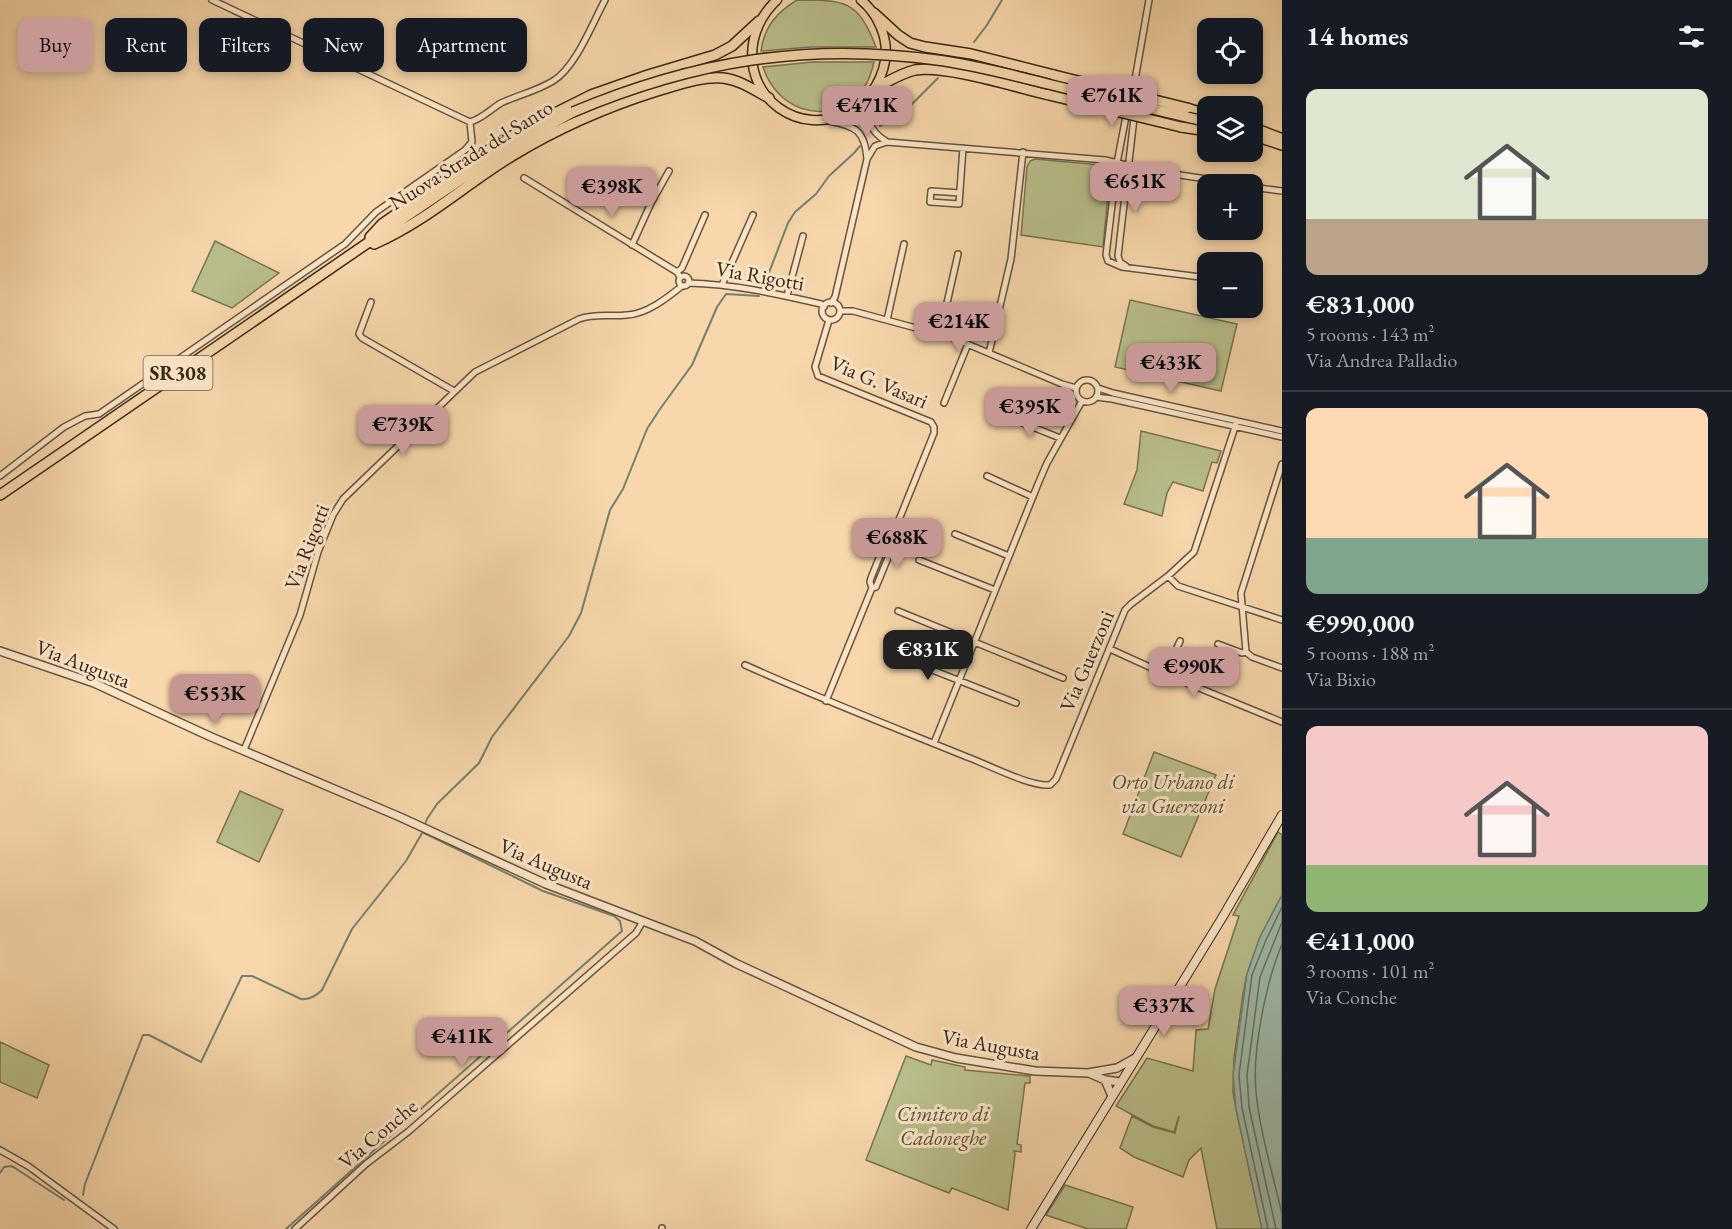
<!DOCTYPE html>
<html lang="en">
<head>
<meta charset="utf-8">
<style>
  :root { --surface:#171b24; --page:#242831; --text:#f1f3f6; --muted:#9ea1a6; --line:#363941; --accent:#c59692 }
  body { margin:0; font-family:"EB Garamond",serif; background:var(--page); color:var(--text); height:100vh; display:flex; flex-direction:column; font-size:22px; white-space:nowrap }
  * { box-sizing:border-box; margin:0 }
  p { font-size:20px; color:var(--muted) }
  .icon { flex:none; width:33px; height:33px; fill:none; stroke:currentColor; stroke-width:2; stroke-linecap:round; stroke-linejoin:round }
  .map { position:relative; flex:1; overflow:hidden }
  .drawer { display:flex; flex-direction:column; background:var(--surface); width:450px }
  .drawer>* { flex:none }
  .top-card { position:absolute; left:18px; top:18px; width:570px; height:54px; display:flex; gap:12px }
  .buttons { position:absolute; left:1197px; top:18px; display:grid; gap:12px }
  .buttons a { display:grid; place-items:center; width:66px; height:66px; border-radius:12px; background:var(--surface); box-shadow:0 3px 9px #0003; font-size:30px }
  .price { position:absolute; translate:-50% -51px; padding:0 14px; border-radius:12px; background:var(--accent); color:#111; font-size:20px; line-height:39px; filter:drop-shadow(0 2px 3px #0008) }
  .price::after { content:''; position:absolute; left:50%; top:36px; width:18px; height:14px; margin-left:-9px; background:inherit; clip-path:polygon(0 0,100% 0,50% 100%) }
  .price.current { background:#222; color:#fff }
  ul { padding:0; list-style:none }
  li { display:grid; align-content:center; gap:12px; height:318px; padding:0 24px }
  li+li { border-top:2px solid var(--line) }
  li span { display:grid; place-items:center; height:186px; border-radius:12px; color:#555 }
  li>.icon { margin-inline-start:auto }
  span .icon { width:108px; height:108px; fill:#fffc; stroke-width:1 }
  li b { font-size:26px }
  h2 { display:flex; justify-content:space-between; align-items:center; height:72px; padding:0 24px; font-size:26px }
  .pill { padding:0 21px; border-radius:12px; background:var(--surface); box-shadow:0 3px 9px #0003; font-size:21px; line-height:54px }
  .pill.current { background:var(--accent); color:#111 }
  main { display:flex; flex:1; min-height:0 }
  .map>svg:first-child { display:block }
  .green { fill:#b9bf8b; stroke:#787452; stroke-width:1.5 }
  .water { fill:#9dbaaa; stroke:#748070; stroke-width:1.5 }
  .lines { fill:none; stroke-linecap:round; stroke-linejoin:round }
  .shore { stroke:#6a7162; stroke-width:1.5 }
  .stream { stroke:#748070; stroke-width:2 }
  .minor-casing { stroke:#67543e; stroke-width:8 }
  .tertiary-casing { stroke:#67543e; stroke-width:10 }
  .secondary-casing { stroke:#372819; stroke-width:10 }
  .primary-casing { stroke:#372819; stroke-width:11 }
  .trunk-casing { stroke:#372819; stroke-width:12 }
  .minor { stroke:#fae5c8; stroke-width:5 }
  .tertiary { stroke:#fae5c8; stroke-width:7 }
  .secondary { stroke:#fae5c8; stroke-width:8 }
  .primary { stroke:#f7d7ab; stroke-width:8 }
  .trunk { stroke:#f7d7ab; stroke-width:9 }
  .trunk-bridge-casing { stroke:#372819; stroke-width:12; stroke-linecap:butt }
  .trunk-bridge { stroke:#f7d7ab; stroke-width:9 }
  .labels { text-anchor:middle; stroke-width:6; stroke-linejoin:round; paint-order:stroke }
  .shield { fill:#fae5c8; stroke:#72614e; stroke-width:1.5 }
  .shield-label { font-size:20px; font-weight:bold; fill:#372819 }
  .street-label { font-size:21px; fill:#372819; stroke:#fae5c8 }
  .park-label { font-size:21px; font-style:italic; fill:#584e36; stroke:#fae5c8 }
</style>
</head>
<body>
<main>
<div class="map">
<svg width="1282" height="1229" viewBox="0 0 1282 1229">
  <rect width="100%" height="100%" fill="#f7d7ab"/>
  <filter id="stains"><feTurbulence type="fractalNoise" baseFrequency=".00333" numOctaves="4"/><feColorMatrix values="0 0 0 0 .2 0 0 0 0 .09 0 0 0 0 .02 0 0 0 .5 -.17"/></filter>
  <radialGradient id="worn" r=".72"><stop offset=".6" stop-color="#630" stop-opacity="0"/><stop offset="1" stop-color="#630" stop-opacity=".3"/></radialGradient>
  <path class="green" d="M797,0C845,0 858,0 876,47H811L761,51C764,27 777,12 797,0Z
    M813,62H874C871,75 867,87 857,96C823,127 776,108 763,67Z
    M1035,159L1101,165L1106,166L1110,173L1103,247L1021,235L1027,167L1030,161Z
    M215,241L279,273L232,308L192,291Z
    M1130,300L1237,324L1221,391L1115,367Z
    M1141,431L1221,451L1217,463L1212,462L1203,491L1173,482L1167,493L1162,516L1124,504L1137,470Z
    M1154,752L1216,775L1181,857L1123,834Z
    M240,791L283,810L259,862L217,842Z
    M1278,832L1282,835V895L1260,937L1247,974L1243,994L1234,1058L1233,1092L1236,1109L1262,1229H1217L1201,1148L1189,1160L1183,1177L1134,1157L1120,1148L1132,1116L1153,1127L1175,1133L1179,1116L1174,1132L1153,1126L1116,1106L1147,1058L1193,1071L1196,1030L1208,1029L1215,989L1239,916L1233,915Z
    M0,1042L49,1065L37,1098L0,1082Z
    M906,1056L931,1065L932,1060L965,1067V1070L1030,1076V1083H1025L1017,1144L1021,1145V1152L1014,1151L1015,1154L1008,1210L952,1188L949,1193L866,1160Z
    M1065,1185L1133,1207L1126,1229H1088L1046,1215Z"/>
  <path class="water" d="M1282,895V1229H1262L1236,1109L1233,1075L1247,974L1260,937Z"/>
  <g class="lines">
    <path class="shore" d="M1282,944C1266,982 1252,1051 1256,1092C1260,1133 1273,1174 1282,1214
      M1268,1229L1242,1108L1239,1075L1252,975L1266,940L1282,907
      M1276,1229L1249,1107L1247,1075L1260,977L1282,922"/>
    <path class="stream" d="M974,42L987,25L1002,0
      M880,126L901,115L938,78
      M765,283L788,223L795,212L816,194L829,176L854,153L860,146
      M406,1122L622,931L620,921L614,916L543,891L422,832L427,819L437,804L479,763L492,737L569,636L581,613L610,510L623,489L647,429L660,409L692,365L717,307L726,294L759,296
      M0,1173L4,1167L11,1166L15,1168L64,1200
      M83,1195L85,1184L143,1035H149L201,1062L242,976H252L301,999C309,1000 317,995 322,990L352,929L406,861L422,833
      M286,1229L398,1129"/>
    <defs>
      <path id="minor" d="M212,0L470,122C482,119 491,109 501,103C518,95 537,91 553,81C576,67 592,24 605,0
        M872,95C867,117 866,129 887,142
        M1132,97L1149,0
        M1127,111L1117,163L1106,255L1108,261L1122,267L1208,278
        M829,121C856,126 865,131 867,159L835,297L831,303
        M867,159L875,146L887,142L1105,160L1153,171L1240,184
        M524,178L677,272L680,277
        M1252,187L1282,191
        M960,193L931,191L930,202L959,204L963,148
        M632,245L651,203L669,171
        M1126,266L1120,262L1118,256L1134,118L1133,103
        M677,272L682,268L705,215
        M679 281a5 5 0 1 1 10 0a5 5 0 1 1-10 0Z
        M688,283C733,284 778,294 821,304L824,307
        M722,285L753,215
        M787,296L803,236
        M371,302L359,334L362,338L454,391
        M822 311a9 9 0 1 1 18 0a9 9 0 1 1-18 0Z
        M840,311H853L953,338L1062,384L1076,388
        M829,320L815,367L818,376L931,422L934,427V433L892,537L888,538L885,543L871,578L870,582L872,588
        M887,320L904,244
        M940,334L958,254
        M989,353L1011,259L1023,152
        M1076 391a11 11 0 1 1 22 0a11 11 0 1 1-22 0Z
        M1098,388L1113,393L1282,431
        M1096,397L1112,399L1282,437
        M944,403L968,344
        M1008,417L1060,438
        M0,476L64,427L85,416L99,414L345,244L376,212L465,150L472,142L470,122
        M987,476L1033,497
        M955,534L1009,556
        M919,560L995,590
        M1168,576L1178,586L1282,620
        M898,611L1063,678
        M1180,641L1165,674L1282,722
        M1218,644L1242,653L1246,652
        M1110,649L1165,674
        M1246,652L1241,593L1282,464
        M1246,652L1252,657L1282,668
        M907,660L1016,703
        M745,665C818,698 893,727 967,757C987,764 1030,787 1050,785L1056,779L1125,610L1131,604L1168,576L1194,552L1237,421
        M826,701L872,588L876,587L894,543L892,537
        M934,743L1038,484L1047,463L1082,401
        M244,750L300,615L318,552L333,515L343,499L475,372L579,319C596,313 610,317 627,315C647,314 667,298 682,286
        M0,1150L28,1166L114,1229
        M295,1229L366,1164L409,1131L636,933L643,921
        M662,1229V1228"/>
      <path id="tertiary" d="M0,651L94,683L209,736L400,817L546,884L695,941L735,963L916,1047L956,1058L1035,1071L1088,1073L1117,1068L1135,1058
        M1091,1074L1105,1080L1120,1082
        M1105,1080L1112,1096"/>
      <path id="secondary" d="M1031,1229L1222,918L1282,815"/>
      <path id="primary" d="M777,0C745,29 742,81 779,108C821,138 877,109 885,61C889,39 878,14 861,0"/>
      <path id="trunk" d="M874,13L898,35L910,43L925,47L971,54L1054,75
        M877,87C889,81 902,73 915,70C947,65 1015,87 1049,95
        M1187,108L1208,115
        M1181,127L1208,131
        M1252,127L1280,138
        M1252,135L1282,145
        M370,237L382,224L499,143L547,117L591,95L648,75L715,55L732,46L759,21
        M374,244C425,222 466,184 512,156C558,128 606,107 657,91C678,85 701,76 723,78C740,80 754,90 769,98
        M0,495L407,216L508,148L573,112"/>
    </defs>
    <use href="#minor" class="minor-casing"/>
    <use href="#tertiary" class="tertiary-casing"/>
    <use href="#secondary" class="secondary-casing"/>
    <use href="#primary" class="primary-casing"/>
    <use href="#trunk" class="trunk-casing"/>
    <use href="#minor" class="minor"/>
    <use href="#tertiary" class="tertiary"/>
    <use href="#secondary" class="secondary"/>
    <use href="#primary" class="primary"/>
    <use href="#trunk" class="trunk"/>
    <defs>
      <path id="trunk-bridge" d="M1054,75L1187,108
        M1049,95L1181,127
        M573,112C694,61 807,42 937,60C975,65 1012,75 1048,84C1101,97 1154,109 1208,122"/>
    </defs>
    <use href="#trunk-bridge" class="trunk-bridge-casing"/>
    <use href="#trunk-bridge" class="trunk-bridge"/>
  </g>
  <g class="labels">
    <rect class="shield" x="143.5" y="356" width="69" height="34" rx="4.5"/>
    <g class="shield-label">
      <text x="178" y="380">SR308</text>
    </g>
    <g class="street-label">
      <text transform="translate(471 155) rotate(-32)" y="7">Nuova Strada del Santo</text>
      <text transform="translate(760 276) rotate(10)" y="7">Via Rigotti</text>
      <text transform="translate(879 382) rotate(23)" y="7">Via G. Vasari</text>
      <text transform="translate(307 547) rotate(-69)" y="7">Via Rigotti</text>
      <text transform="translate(1087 661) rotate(-67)" y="7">Via Guerzoni</text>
      <text transform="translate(83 664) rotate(21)" y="7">Via Augusta</text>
      <text transform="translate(546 864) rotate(23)" y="7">Via Augusta</text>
      <text transform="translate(991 1045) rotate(10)" y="7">Via Augusta</text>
      <text transform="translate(378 1134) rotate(-40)" y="7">Via Conche</text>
    </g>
    <g class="park-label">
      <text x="1173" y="789">Orto Urbano di<tspan x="1173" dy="24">via Guerzoni</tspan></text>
      <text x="943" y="1121">Cimitero di<tspan x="943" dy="24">Cadoneghe</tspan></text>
    </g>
  </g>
  <rect width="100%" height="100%" filter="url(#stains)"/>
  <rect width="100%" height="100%" fill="url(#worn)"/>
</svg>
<div class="buttons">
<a><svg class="icon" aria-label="locate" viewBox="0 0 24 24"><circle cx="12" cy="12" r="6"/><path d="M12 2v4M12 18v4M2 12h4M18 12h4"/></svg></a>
<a><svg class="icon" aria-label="layers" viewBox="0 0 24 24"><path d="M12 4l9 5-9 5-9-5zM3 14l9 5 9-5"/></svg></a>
<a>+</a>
<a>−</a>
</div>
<b class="price" style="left:1112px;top:127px">€761K</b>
<b class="price" style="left:867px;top:137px">€471K</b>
<b class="price" style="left:1135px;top:213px">€651K</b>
<b class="price" style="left:612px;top:218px">€398K</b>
<b class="price" style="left:959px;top:353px">€214K</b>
<b class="price" style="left:1171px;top:394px">€433K</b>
<b class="price" style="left:1030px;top:438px">€395K</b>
<b class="price" style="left:403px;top:456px">€739K</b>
<b class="price" style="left:897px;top:569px">€688K</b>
<b class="price current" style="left:928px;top:681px">€831K</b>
<b class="price" style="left:1194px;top:698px">€990K</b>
<b class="price" style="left:215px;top:725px">€553K</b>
<b class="price" style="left:1164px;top:1037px">€337K</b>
<b class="price" style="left:462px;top:1068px">€411K</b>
<div class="top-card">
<a class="pill current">Buy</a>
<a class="pill">Rent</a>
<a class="pill">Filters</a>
<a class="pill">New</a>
<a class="pill">Apartment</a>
</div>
</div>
<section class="drawer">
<h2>14 homes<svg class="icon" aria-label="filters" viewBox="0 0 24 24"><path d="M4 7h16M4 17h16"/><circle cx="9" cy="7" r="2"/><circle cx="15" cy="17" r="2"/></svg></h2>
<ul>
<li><span style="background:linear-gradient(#dfe7d0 70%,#b9a48a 0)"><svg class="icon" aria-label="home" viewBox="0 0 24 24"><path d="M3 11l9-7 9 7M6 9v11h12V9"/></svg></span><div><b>€831,000</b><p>5 rooms · 143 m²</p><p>Via Andrea Palladio</p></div></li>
<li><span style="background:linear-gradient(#ffd9b3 70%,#7fa58c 0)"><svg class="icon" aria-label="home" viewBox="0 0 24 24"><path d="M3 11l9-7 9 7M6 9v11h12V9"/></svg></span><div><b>€990,000</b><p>5 rooms · 188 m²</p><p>Via Bixio</p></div></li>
<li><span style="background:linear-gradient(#f6c9c9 75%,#8fb573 0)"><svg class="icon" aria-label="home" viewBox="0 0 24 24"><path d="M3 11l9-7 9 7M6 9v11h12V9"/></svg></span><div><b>€411,000</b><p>3 rooms · 101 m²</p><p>Via Conche</p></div></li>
</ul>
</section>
</main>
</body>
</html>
